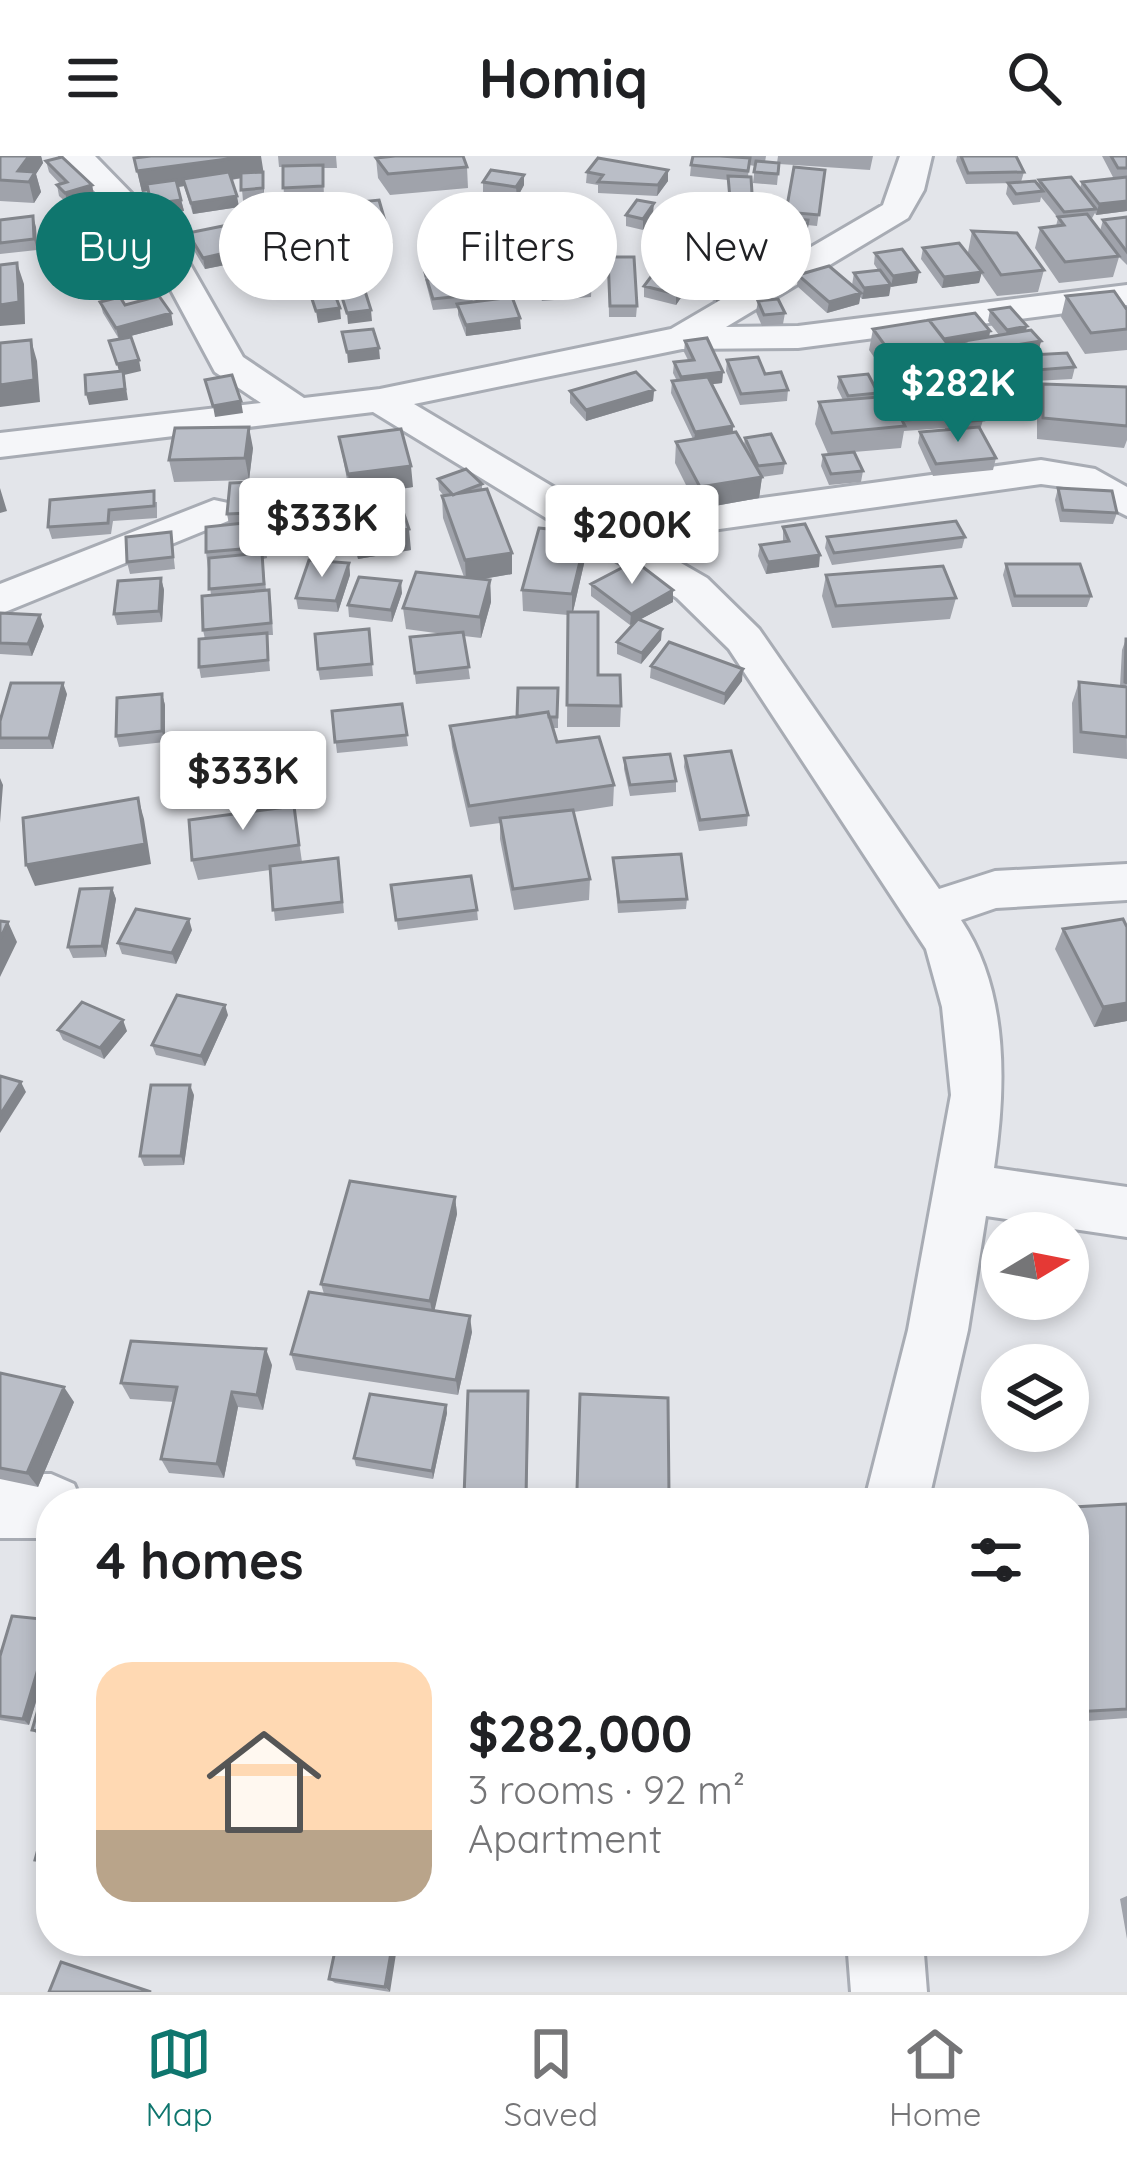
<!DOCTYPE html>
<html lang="en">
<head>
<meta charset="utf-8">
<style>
  :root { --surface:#fff; --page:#f6f6f6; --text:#202124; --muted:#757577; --line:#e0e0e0; --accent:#0f766e }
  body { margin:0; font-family:Quicksand,sans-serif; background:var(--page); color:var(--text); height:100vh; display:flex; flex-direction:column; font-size:45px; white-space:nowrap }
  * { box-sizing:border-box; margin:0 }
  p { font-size:39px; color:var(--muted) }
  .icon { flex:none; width:66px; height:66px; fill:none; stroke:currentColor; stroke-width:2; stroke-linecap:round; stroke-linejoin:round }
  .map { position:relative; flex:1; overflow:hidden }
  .drawer { position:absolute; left:36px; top:1332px; width:1053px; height:468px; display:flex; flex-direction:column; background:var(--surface); border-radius:48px; box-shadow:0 6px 18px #0003 }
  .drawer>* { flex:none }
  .banner { position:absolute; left:36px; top:36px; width:1056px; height:108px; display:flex; gap:24px }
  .needle { width:78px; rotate:80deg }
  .controls { position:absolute; left:981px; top:1056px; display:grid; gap:24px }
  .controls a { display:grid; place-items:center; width:108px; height:108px; border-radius:50%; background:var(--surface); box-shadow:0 6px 18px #0003; font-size:60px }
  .price { position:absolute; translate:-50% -102px; padding:0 27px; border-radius:12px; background:#fff; color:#222; font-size:39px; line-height:78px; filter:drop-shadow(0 3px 6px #0008) }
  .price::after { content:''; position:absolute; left:50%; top:72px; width:36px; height:27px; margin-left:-18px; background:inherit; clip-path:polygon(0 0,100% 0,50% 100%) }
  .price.on { background:var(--accent); color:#fff }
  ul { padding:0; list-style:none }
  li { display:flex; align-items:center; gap:36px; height:300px; padding:0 60px }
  li span { display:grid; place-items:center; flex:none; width:336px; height:240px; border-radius:36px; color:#555 }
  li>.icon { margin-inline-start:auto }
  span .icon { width:144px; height:144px; fill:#fffc; stroke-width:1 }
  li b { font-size:51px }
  h2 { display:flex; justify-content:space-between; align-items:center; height:144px; padding:0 60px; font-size:51px }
  .chip { padding:0 42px; border-radius:54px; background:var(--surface); box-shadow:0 6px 18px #0003; font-size:42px; line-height:108px }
  .chip.on { background:var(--accent); color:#fff }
  header { display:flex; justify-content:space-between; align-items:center; height:156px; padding:0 60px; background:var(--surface); font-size:54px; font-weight:700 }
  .tabs { display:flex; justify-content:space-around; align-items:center; height:168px; border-top:3px solid var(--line); background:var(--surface); font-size:33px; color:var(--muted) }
  .tabs a { display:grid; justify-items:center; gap:6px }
  .tabs .on { color:var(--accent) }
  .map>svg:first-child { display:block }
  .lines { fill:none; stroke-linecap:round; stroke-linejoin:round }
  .minor-casing { stroke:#a8acb4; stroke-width:6 }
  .minor { fill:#f5f6f9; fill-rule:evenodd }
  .wall { fill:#a0a3ab }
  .shaded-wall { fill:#82858b }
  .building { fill:#babec7; stroke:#82858b; stroke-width:3 }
</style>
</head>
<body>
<header><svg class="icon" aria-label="menu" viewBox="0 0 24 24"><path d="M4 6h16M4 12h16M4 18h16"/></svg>Homiq<svg class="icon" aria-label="search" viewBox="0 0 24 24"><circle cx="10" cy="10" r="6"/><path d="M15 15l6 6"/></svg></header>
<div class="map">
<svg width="1127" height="1836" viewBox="0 0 1127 1836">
  <rect width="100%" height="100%" fill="#e3e5ea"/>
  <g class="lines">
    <defs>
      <path id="minor" d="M61,0H95L175,82L243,201L304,242L380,233L671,173L883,49L900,0H932L924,34L908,62L726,171L798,170L1127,129V149L798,192L682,193L414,248L607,363L1041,304L1095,313L1127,331V360L1071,332L1041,328L641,384L707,422L759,473L939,733L995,715L1127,708V744L996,752L961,764C1009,835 1006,932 994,1012L1127,1031V1081L986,1060L968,1174L928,1347H864L908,1174L951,939L942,851L926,793L729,493L677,442L373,256L0,301V277L261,247L215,216L149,93Z
        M214,344L228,347L234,356L228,365L0,458V428Z
        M0,1318H51L74,1328L82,1347H51V1382H0Z
        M847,1785H923L927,1836H851Z"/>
    </defs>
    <use href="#minor" class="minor-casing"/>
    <use href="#minor" class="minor"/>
  </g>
  <path class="wall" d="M0,0H41L43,7L36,18L41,36L34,47L0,45Z
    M278,0H336L337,12H323L324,41L284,43L283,11H279Z
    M741,0H766L765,6L777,7L778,0H873L870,14L779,8L777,29L753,27L755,10L749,9L748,21H751L753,57L773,59L771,80L757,107L683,94L676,109L693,124L676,149L644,141V130L657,113L649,112L650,101L682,86L683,73L729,54L728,24L690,20L691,9L741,2Z
    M957,0H1016L1024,16L1021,26L1038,29L1039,24L1080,32L1082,26L1114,23L1102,0H1127V55L1096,59L1095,57L1091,64L1100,75L1103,64L1127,61V109L1119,101L1113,121L1059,127L1035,92L1040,72L1056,70L1058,62L1041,41L1040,46L1013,49L1006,38L1008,27H1015L966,28L956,5Z
    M134,2L264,19V43L243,45L241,22L232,24L239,51L193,58L184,30L178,31L184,55L154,59L148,35L142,36Z
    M376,2L467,11L468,32L390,39L378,22Z
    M46,5L92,29L94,40L68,48L59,40L57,29L60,28L49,16Z
    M794,11L825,14L817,70L807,69L801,101L778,99Z
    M668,14V25L657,40L598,37V29L586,27L587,16Z
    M483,26L524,29L517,42L483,37Z
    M360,46L391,86L392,97L373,99Z
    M653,58L643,74L626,70V59Z
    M0,64L36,71L37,94L0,98Z
    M972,75L1044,114L1038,136L997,140L981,117L979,127L942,132L921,103L923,92L968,96Z
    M188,77L238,94L240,106L205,113L190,88Z
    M472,77L528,84L526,85L592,120L591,141L542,145L524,106V87L513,98L473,88Z
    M875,97L917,127L890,130L889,140L862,143L860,141L859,148L827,157L797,130L798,119L852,129L854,117L878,114L874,108Z
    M608,101L637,150L636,161H609Z
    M422,104L467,116L473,146L521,173L466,180L458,159V152L433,154L423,115Z
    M695,124L749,128L716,146L695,135Z
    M1066,140L1127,154V194L1085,198L1061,161Z
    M758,145L785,157L783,168L762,170L756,156Z
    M100,146L171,157L173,169L119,183L103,157Z
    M990,154L1027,170L1026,175L1041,185L1038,197L971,208L962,196L963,191L952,193L956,225L909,233L896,215L885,217L869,194L873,173L990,175L989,181L999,179L988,165Z
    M685,185L723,216L722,227L712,228L733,270V276L744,289L745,282L785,307L783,318L762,321L759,342L698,353L675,307L676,286L693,283L671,237L672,225H677L673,217L674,206L688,204L684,196Z
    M1029,199L1075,211L1072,223L1034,225L1026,211Z
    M727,204L765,218L788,234L787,245L740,249L726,215Z
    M973,219L1009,246L1006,258L982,259L970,230Z
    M839,221L878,237L877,241L896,252L897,246L983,264L980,274L996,302L993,314L933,320L918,287L920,276L945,274V272L904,275L901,292L854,296L863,315L861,326L829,329L821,310L823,299L828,298L815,268L819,246L843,244L837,232Z
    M1043,228L1127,231V284L1124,292L1037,283V249Z
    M654,234L653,245L586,265L570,247V235Z
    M339,281L413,331L396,334L411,394L358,403L343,352L340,331L348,329Z
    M253,292L249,324L174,326L169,304Z
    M438,323L482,328V334L512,418L481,423L490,424L491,446L481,482L464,480L470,523L416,528L410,481L443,478L406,473L403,452L464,421L443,362L442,340H444L439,334Z
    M279,325L281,336L279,367L263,368L267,402L263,403L266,434L271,445L273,479H267L270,515L201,522L199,511L205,483L203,474L211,439L206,396L229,368L227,358Z
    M1058,332L1117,357L1113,368L1060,366L1055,344Z
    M50,344L157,346V362L113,365L111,378L52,383L48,371Z
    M783,371L819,411L766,418L758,400L760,389L783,386Z
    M171,376L175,413L130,418L127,406Z
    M827,381H965L962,392L832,409L825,392Z
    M586,399L573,456L598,519L621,550L620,571H567L568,459L523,455L522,434Z
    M349,407L350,419L338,456L298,453L296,442Z
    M1006,408L1091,440L1087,451H1012L1003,419Z
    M826,419L956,442L950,463L832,472L822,440Z
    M161,422L164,434L162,466L117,469L114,458Z
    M591,428L673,434V446L639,464L661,484L641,508L617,498V486L634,467L630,469L591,440Z
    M402,437L392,466L349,461L348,449Z
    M0,457L44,470L32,500L0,498Z
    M369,473L373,520L320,524L318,513Z
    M1126,483L1127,603L1073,597L1072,547L1079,526L1120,530L1122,494Z
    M651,510L742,525L724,549L650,522Z
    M558,532V572H553L557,586L614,629L613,650L574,656L590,723L589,744L514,754L500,683V667L470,671L452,591L450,570L517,561Z
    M67,538L53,593H0V565Z
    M162,538L165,549V586L119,591L116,580Z
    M402,548L408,590L337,597L332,555Z
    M685,600L748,659L747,670L699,675L684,611Z
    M624,602L676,625V636L630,640L624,613Z
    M294,650L302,706L340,713L344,757L275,765L270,714L198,724L192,704Z
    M613,702L687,743L686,753L618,757Z
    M391,729L477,754L478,764L398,774Z
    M112,732L116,743L106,801L73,802L68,791Z
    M1127,771V865L1094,871L1055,793L1063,773Z
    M192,774L176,808L122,798L118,787Z
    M228,859L205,910L156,899L152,889Z
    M58,874L127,875L104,903L63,884Z
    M194,939L184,1009L144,1010L140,1000Z
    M455,1041L457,1058L434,1154L472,1176L458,1239L296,1214L291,1198L324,1138L321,1128Z
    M272,1209L263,1254L238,1251L224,1322L169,1317L161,1303L174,1246L130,1243L121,1227Z
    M0,1217L74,1246L38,1331L0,1323Z
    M580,1238L669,1339L667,1347H576Z
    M446,1249L447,1257L433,1323L356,1310L354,1302Z
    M529,1250L527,1347H465L464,1341Z
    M1127,1348V1562L1074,1566V1351Z
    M51,1464V1496L29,1569L0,1564V1500Z
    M51,1509V1584L44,1583L32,1574Z
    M1127,1740V1783L1120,1743Z
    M337,1785L390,1836L335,1827L329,1823Z"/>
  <path class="shaded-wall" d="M29,0H41L43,7L36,18L41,36L34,47L29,26L18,15Z
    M250,0H261L264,19V43L263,19L142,36L137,15Z
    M668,14V25L657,40L658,29Z
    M524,19V29L517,42L516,31Z
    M92,29L94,40L68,48L65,37Z
    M237,40L239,51L193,58L191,47Z
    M181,44L184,55L154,59L151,48Z
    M1127,45V55L1096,59L1099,48Z
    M654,47L653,58L643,74V63Z
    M773,59L771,80L757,107L759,86Z
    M33,60L36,71L37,94L34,83Z
    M338,71L340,92L257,102L254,81Z
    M527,73L528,84L513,98V87Z
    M391,86L392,97L373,99L371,88Z
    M684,86L683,97L672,116L673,105Z
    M238,94L240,106L205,113L203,102Z
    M124,95L129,116L53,130L48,109Z
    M17,107L24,128L25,168L0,170V149Z
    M694,113L693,124L676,149V138Z
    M919,116L917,127L891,131L893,120Z
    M982,116L979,127L942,132L944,121Z
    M750,117L749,128L716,146V135Z
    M102,127L105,138L78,143L75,132Z
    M891,129L889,140L862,143L864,132Z
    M861,137L859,148L827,157L829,146Z
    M340,152L341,163L318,167L316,155Z
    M371,154L372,165L348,168L347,157Z
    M171,157L173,169L119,183L116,172Z
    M520,162L521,173L466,180V169Z
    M1027,170L1024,182L1004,185L1007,174Z
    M990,175L988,187L964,185L963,191L942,194L944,183Z
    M31,184L37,205L40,246L0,251V229Z
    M1041,185L1038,197L971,208L974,196Z
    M379,192L380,203L348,207L347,196Z
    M900,194L896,215L885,217L889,195Z
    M139,204L141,215L124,219L128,244L89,249L86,238L120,219L117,208Z
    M960,204L956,225L909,233L913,212Z
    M723,216L722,227L680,232L681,221Z
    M654,234L653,245L586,265V254Z
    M241,245L243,257L215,261L213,250Z
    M733,270L732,282L694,287L695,276Z
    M249,271L253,292L249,324L245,302Z
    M411,310L413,331L351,340L348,318Z
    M762,321L759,342L698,353L700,331Z
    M279,325L281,336L279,367L277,356Z
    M0,332L7,355L0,357Z
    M409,373L411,394L358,403L355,381Z
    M587,377L586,399L572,460V438Z
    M512,397V418L466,426L465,404Z
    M820,399L819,411L766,418L768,406Z
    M349,407L350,419L338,456L336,445Z
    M161,422L164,434L162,466L159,455Z
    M490,424L491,446L481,482L480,461Z
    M401,425L402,437L392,466L391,454Z
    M673,434V446L630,469L631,458Z
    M40,459L44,470L32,500L28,488Z
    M662,473L661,484L641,508L642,497Z
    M743,513L742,525L724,549L725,538Z
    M63,527L67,538L53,593L49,582Z
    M162,538L165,549V586L162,575Z
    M0,622L3,629L0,667Z
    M138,642L144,663L151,708L35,730L26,709Z
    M112,732L116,743L106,801L102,790Z
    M189,763L192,774L176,808L172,797Z
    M8,766L17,786L0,821V783Z
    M1127,847V865L1094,871L1103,851Z
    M225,849L228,859L205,910L201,900Z
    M123,864L127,875L104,903L100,892Z
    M21,926L26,936L0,977V959Z
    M190,929L194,939L184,1009L181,1000Z
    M455,1041L457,1058L433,1161L430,1145Z
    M470,1160L472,1176L458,1239L456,1224Z
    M266,1193L272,1209L263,1254L257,1239Z
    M64,1231L74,1246L38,1331L27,1317Z
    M232,1236L238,1251L224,1322L217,1308Z
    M446,1249L447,1257L433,1323L432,1315Z
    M51,1470V1496L29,1569L23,1563Z
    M393,1785H398L390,1836L385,1831Z"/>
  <path class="building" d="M0,0H29L18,15L35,16L29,26L0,24Z
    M151,0H250L137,15L134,2Z
    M395,0H463L467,11L388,18L376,2Z
    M693,0H720L750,2L748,15L691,9Z
    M961,0H1016L1024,16L968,17Z
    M1111,0H1127V12H1118Z
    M62,1L92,29L65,37L57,29L67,26L46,5Z
    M598,2L668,14L658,29L598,26L603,19L587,16Z
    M756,5L779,7L778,18L754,16Z
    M323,9V30L283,32V10Z
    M794,11L825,14L819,59L786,56Z
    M491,14L524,19L516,31L483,26Z
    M229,16L237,40L191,47L183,23Z
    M263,16V32L241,34V17Z
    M728,20L751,21L753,54H731Z
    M1071,21L1096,53L1064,56L1039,24Z
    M1127,21V45L1099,48L1082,26Z
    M176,24L181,44L151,48L147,28Z
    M1035,25L1043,35L1016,38L1008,27Z
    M379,44L391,86L371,88L360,46Z
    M637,44L654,47L643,63L626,59Z
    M696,50L773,59L759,86L683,73Z
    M303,51L306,59L333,56L338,71L254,81L248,57Z
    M1087,58L1119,100L1065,106L1040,72L1064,69L1058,61Z
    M33,60L34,83L0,87V64Z
    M1127,61V96L1103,64Z
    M487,62L527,73L513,87L472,77Z
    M785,62L808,64L803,90L779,88Z
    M223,70L238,94L203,102L188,77Z
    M114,72L124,95L48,109L39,86Z
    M972,75L1017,77L1044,114L1001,119Z
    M579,81L592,120L542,124L524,85Z
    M661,82L684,86L673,105L650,101Z
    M959,87L982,116L944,121L923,92Z
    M902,93L919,116L893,120L875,97Z
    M462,100L467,116L426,120L422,104Z
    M608,101H634L637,150H610Z
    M662,106L694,113L676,138L644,130Z
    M729,106L750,117L716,135L695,124Z
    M17,107L19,146L0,149V109Z
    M829,110L861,137L829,146L798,119Z
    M96,114L102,127L75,132L70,118Z
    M880,114L891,129L864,132L854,117Z
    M359,116L371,154L347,157L335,119Z
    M466,120L472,139L433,143L427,124Z
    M331,128L340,152L316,155L308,131Z
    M1114,135L1127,154V173L1091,177L1066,140Z
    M159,140L171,157L116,172L100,146L120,141L125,149Z
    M512,141L520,162L466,169L457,148Z
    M778,143L785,157L764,159L758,145Z
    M1010,151L1027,170L1007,174L990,154Z
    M975,157L990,175L944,183L929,164Z
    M929,164L960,204L913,212L900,194L889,195L873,173Z
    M373,173L379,192L347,196L342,176Z
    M1031,174L1041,185L974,196L964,185Z
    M131,181L139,204L117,208L109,185Z
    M707,182L723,216L681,221L674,206L694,204L685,185Z
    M31,184L34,224L0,229V187Z
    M1067,197L1075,211L1037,214L1029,199Z
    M758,201L765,218L781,216L788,234L741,238L727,204Z
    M123,215L125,233L86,238L85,219Z
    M636,216L654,234L586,254L570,235Z
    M868,218L878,237L848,240L839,221Z
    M996,218L1009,246L985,247L973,219Z
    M232,219L241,245L213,250L205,224Z
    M708,221L733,270L695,276L672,225Z
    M1043,228L1127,231V270L1043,262Z
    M969,239L983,264L950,267L947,261L906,264L897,246Z
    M890,240L905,270L832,277L819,246Z
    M249,271L245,302L169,304L175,272Z
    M979,271L996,302L936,308L920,276Z
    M401,273L411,310L348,318L339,281Z
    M736,276L762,321L700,331L676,286Z
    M771,278L785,307L758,310L745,282Z
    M854,296L863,315L831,318L823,299Z
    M466,313L482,328L453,339L438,323Z
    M392,323L409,373L355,381L340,331Z
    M279,325L277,356L227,358L230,327Z
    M1058,332L1112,335L1117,357L1063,354Z
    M487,333L512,397L465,404L442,340Z
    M154,335V350L109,354L108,367L48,371L50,344Z
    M263,365L265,391L206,396V371Z
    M956,365L965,381L834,397L827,381Z
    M805,368L820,399L768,406L760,389L789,385L783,371Z
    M539,372L587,377L572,438L522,434Z
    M171,376L173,401L127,406L126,381Z
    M262,397L264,428L209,433V402Z
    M309,404L349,407L336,445L296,442Z
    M635,405L673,434L631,458L591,428Z
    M1006,408H1080L1091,440H1015Z
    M943,410L956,442L836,450L826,419Z
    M416,416L490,424L480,461L403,452Z
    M359,421L401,425L391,454L348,449Z
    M161,422L159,455L114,458L118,425Z
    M269,434L271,467L203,474L202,440Z
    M568,456H598V519H620L621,550L567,549Z
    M0,457L40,459L28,488L0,487Z
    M638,463L662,473L642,497L617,486Z
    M369,473L372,508L318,513L315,478Z
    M463,476L469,511L415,517L410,481Z
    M267,477L268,504L199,511V483Z
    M1126,483H1127V527L1125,526Z
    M669,486L743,513L725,538L651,510Z
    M1079,526L1127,531V581L1081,576Z
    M11,527H63L49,582H0V565Z
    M518,532H558L557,561H549L548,556L517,561Z
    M162,538V575L116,580L117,542Z
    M402,548L407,579L335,586L332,555Z
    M548,556L557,586L599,581L614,629L469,650L450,570Z
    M731,595L748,659L700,664L685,600Z
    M670,598L676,625L630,629L624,602Z
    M138,642L145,688L26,709L23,662Z
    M294,650L299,689L192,704L189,664Z
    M573,654L590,723L513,733L500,662Z
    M681,698L687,743L619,746L613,702Z
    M338,702L342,746L273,754L270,710Z
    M471,720L477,754L396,764L391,729Z
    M112,732L102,790L68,791L80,733Z
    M136,753L189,763L172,797L118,787Z
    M1123,763L1127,771V847L1103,851L1063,773Z
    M0,765L8,766L0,783Z
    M177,839L225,849L201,900L152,889Z
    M82,846L123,864L100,892L58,874Z
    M0,920L21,926L0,959Z
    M151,929H190L181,1000H140Z
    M350,1025L455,1041L430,1145L321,1128Z
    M309,1136L470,1160L456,1224L291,1198Z
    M131,1185L266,1193L257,1239L232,1236L217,1308L161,1303L177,1231L121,1227Z
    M0,1217L64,1231L27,1317L0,1312Z
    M468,1235H528L526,1341H464Z
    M370,1238L446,1249L432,1315L354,1302Z
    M580,1238L668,1242L669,1339L577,1334Z
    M1127,1348V1553L1074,1556V1351Z
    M12,1460L51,1464V1470L23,1563L0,1560V1500Z
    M51,1509V1577L32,1574Z
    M51,1646V1706L35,1704Z
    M337,1785H393L385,1831L329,1823Z
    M61,1806L151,1836H49Z"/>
</svg>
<div class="controls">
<a><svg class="needle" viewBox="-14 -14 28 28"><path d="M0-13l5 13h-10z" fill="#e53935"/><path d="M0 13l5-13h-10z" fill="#757577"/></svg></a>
<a><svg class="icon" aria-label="layers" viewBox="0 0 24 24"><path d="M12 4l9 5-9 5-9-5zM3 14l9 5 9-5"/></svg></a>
</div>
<b class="price on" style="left:958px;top:289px">$282K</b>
<b class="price" style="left:322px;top:424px">$333K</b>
<b class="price" style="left:632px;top:431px">$200K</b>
<b class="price" style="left:243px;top:677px">$333K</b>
<div class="banner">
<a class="chip on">Buy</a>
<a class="chip">Rent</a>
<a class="chip">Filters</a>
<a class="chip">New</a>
</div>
<section class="drawer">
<h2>4 homes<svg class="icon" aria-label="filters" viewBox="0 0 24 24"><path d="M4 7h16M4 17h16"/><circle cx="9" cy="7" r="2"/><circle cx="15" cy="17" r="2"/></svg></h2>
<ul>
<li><span style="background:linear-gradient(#ffd9b3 70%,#b9a48a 0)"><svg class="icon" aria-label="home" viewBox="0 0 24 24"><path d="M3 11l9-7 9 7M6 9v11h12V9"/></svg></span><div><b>$282,000</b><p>3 rooms · 92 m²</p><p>Apartment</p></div></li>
</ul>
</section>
</div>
<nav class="tabs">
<a class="on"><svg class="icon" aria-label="map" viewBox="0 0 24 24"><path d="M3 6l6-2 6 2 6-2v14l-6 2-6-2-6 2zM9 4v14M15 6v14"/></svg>Map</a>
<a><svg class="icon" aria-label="saved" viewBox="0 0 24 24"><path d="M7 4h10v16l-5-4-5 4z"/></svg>Saved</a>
<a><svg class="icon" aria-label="home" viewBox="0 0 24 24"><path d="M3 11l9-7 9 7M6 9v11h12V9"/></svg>Home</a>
</nav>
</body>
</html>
